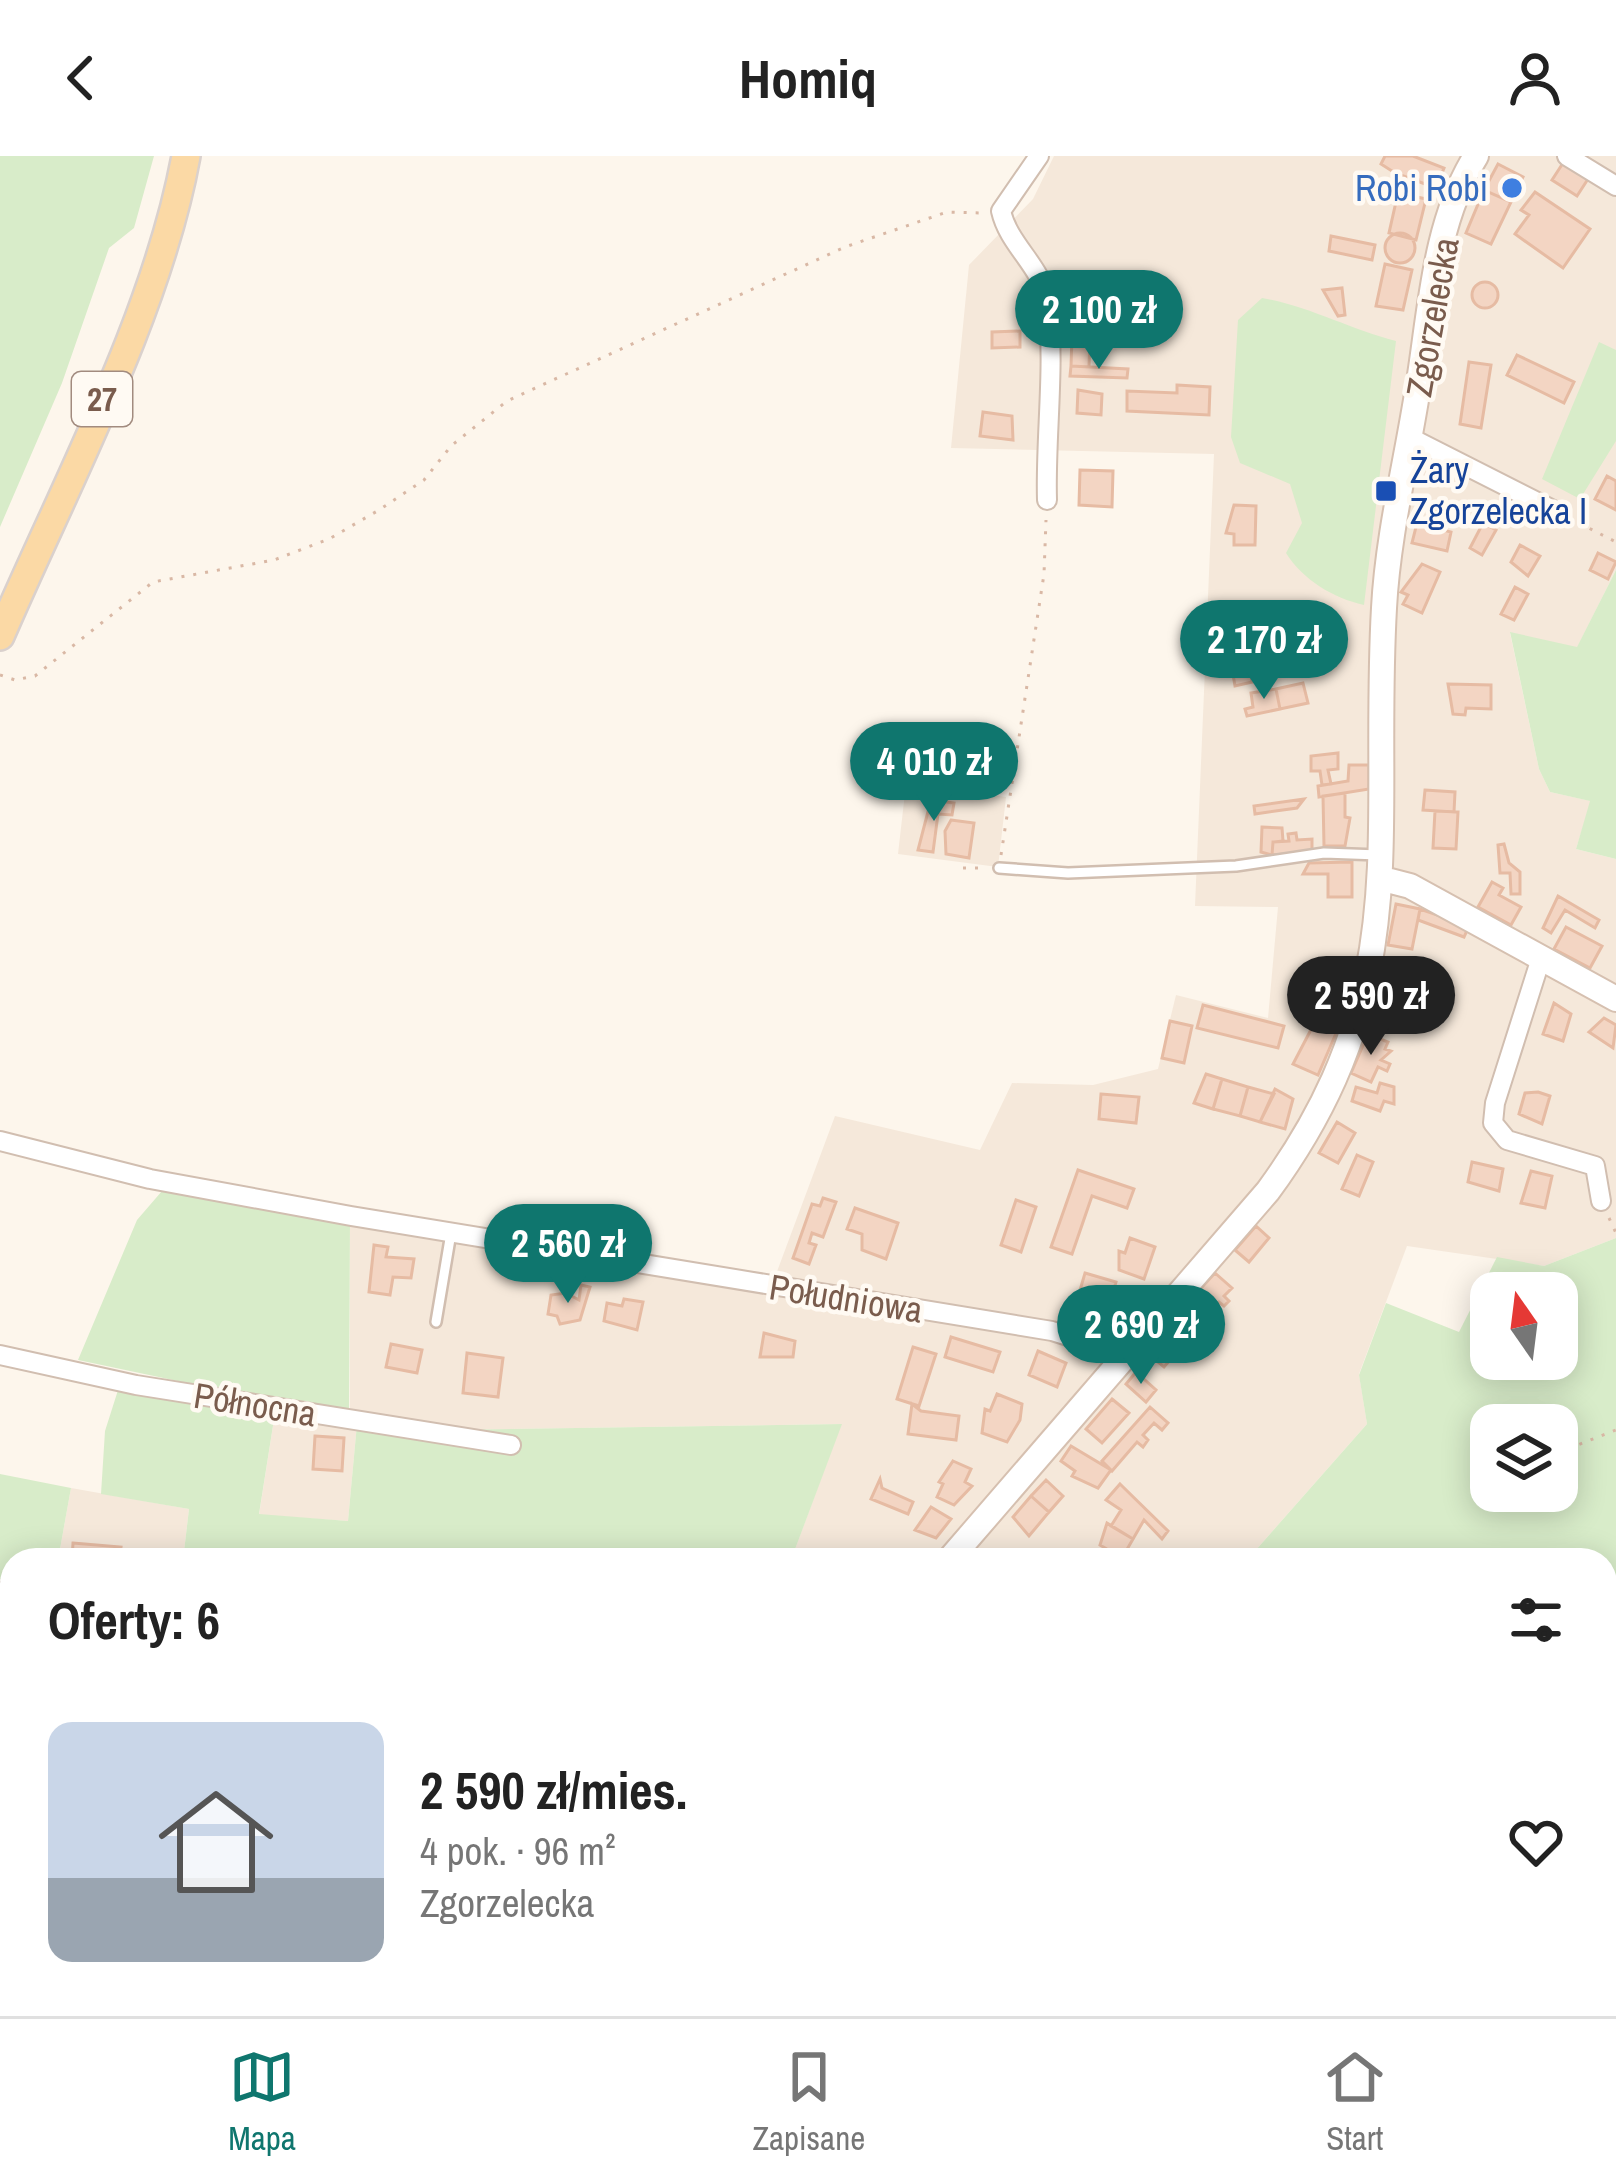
<!DOCTYPE html>
<html lang="pl">
<head>
<meta charset="utf-8">
<style>
  :root { --surface:#fff; --page:#f6f6f6; --text:#222; --muted:#767676; --line:#e0e0e0; --accent:#0f766e }
  body { margin:0; font-family:"Archivo Narrow",sans-serif; background:var(--page); color:var(--text); height:100vh; display:flex; flex-direction:column; font-size:45px; white-space:nowrap }
  * { box-sizing:border-box; margin:0 }
  p { font-size:39px; color:var(--muted) }
  .icon { flex:none; width:66px; height:66px; fill:none; stroke:currentColor; stroke-width:2; stroke-linecap:round; stroke-linejoin:round }
  .map { position:relative; flex:1; overflow:hidden }
  .sheet { position:absolute; left:0px; top:1392px; width:1617px; height:468px; display:flex; flex-direction:column; background:var(--surface); border-radius:36px 36px 0 0; box-shadow:0 6px 30px #0003 }
  .sheet>* { flex:none }
  .needle { width:78px; rotate:346deg }
  .tools { position:absolute; left:1470px; top:1116px; display:grid; gap:24px }
  .tools a { display:grid; place-items:center; width:108px; height:108px; border-radius:24px; background:var(--surface); box-shadow:0 6px 30px #0003; font-size:60px }
  .price { position:absolute; translate:-50% -102px; padding:0 27px; border-radius:42px; background:var(--accent); color:#fff; font-size:39px; line-height:78px; filter:drop-shadow(0 3px 6px #0008) }
  .price::after { content:''; position:absolute; left:50%; top:72px; width:36px; height:27px; margin-left:-18px; background:inherit; clip-path:polygon(0 0,100% 0,50% 100%) }
  .price.on { background:#222; color:#fff }
  ul { padding:0; list-style:none }
  li { display:flex; align-items:center; gap:36px; height:300px; padding:0 48px }
  li+li { border-top:3px solid var(--line) }
  li span { display:grid; place-items:center; flex:none; width:336px; height:240px; border-radius:24px; color:#555 }
  li>.icon { margin-inline-start:auto }
  span .icon { width:144px; height:144px; fill:#fffc; stroke-width:1 }
  li b { font-size:51px }
  h2 { display:flex; justify-content:space-between; align-items:center; height:144px; padding:0 48px; font-size:51px }
  header { display:flex; justify-content:space-between; align-items:center; height:156px; padding:0 48px; background:var(--surface); font-size:54px; font-weight:700 }
  .menu { display:flex; justify-content:space-around; align-items:center; height:168px; border-top:3px solid var(--line); background:var(--surface); font-size:33px; color:var(--muted) }
  .menu a { display:grid; justify-items:center; gap:6px }
  .menu .on { color:var(--accent) }
  .map>svg:first-child { display:block }
  .residential { fill:#f5e8da }
  .green { fill:#d8ecc9; fill-rule:evenodd }
  .building { fill:#f3d5c3; stroke:#e6bba3; stroke-width:3 }
  .lines { fill:none; stroke-linecap:round; stroke-linejoin:round }
  .lane-casing { stroke:#d1beb0; stroke-width:14 }
  .street-casing { stroke:#d1beb0; stroke-width:22 }
  .secondary-casing { stroke:#d6c0b0; stroke-width:28 }
  .primary-casing { stroke:#dad1cd; stroke-width:32 }
  .path { stroke:#d9b8a5; stroke-width:3; stroke-dasharray:3 9; stroke-linecap:butt }
  .lane { stroke:#fff; stroke-width:9 }
  .street { stroke:#fff; stroke-width:18 }
  .secondary { stroke:#fff; stroke-width:24 }
  .primary { stroke:#fbd9a5; stroke-width:27 }
  .shop-dot { fill:#3f7fe0; stroke:#fffaf3; stroke-width:4.5 }
  .transit-dot { fill:#1a4fb4; stroke:#fffaf3; stroke-width:4.5 }
  .labels { text-anchor:middle; stroke-width:9; stroke-linejoin:round; paint-order:stroke }
  .shield { fill:#fffaf3; stroke:#a28b7f; stroke-width:3 }
  .shield-label { font-size:33px; font-weight:bold; fill:#7a5c4d }
  .shop-label { font-size:36px; fill:#366cbe; stroke:#fffaf3; text-anchor:end }
  .street-label { font-size:36px; fill:#7a5c4d; stroke:#fffaf3 }
  .transit-label { font-size:36px; fill:#164399; stroke:#fffaf3; text-anchor:start }
</style>
</head>
<body>
<header><svg class="icon" aria-label="back" viewBox="0 0 24 24"><path d="M15 5l-7 7 7 7"/></svg>Homiq<svg class="icon" aria-label="person" viewBox="0 0 24 24"><circle cx="12" cy="8" r="4"/><path d="M4 21q1-7 8-7t8 7"/></svg></header>
<div class="map">
<svg width="1616" height="1860" viewBox="0 0 1616 1860">
  <rect width="100%" height="100%" fill="#fdf6ec"/>
  <path class="residential" d="M1054,0H1616V414L1577,492L1510,477L1539,613L1550,636L1591,645L1576,693L1616,703V1082L1544,1110L1407,1090L1359,1218L1367,1268L1247,1404H791L841,1268L446,1274L350,1261V1064L769,1137L835,960L980,994L1012,927L1093,929L1158,913L1176,839L1268,862L1278,751L1195,750L1214,298L951,292L969,109L1033,43Z
    M906,628L1006,641L998,711L898,698Z
    M275,1257L357,1268L348,1365L259,1359Z
    M71,1332L189,1353L183,1404H58Z
    M0,1573H12V1848H762L749,1860H0Z"/>
  <path class="green" d="M0,0H154L134,72L109,92L62,227L0,371Z
    M1262,142C1309,150 1349,173 1396,185L1364,449C1333,442 1303,424 1286,397L1302,367L1290,328L1240,307L1231,281L1238,164Z
    M1599,186L1616,194V285L1580,343L1542,323Z
    M1616,414V703L1576,693L1590,645L1550,636L1539,613L1510,476L1577,491Z
    M162,1035L350,1064L349,1261L78,1204L137,1064Z
    M1616,1082V1860H749L762,1848H1605V1404H1247L1367,1268L1359,1219L1386,1147L1459,1176L1497,1101L1544,1110ZM1491,1137H1557V1203H1491ZM1491,1269H1557V1335H1491Z
    M119,1231L264,1261L275,1257L259,1358L348,1365L357,1268L446,1274L842,1268L791,1404H183L189,1353L101,1338L105,1275Z
    M0,1318L71,1332L58,1404H12V1426L0,1423Z"/>
  <path class="building" d="M1385,0H1413L1444,12L1436,32L1395,17L1381,8Z
    M1563,7L1588,23L1577,40L1552,24Z
    M1498,8L1523,21L1511,46L1484,34Z
    M1484,34L1511,46L1491,88L1466,77Z
    M1535,36L1590,73L1563,112L1515,78L1529,59L1521,54Z
    M1398,37L1426,43L1416,84L1389,77Z
    M1385 92a15 15 0 1 1 30 0a15 15 0 1 1-30 0Z
    M1331,80L1375,89L1372,104L1329,95Z
    M1385,108L1412,114L1403,154L1376,150Z
    M1472 139a13 13 0 1 1 26 0a13 13 0 1 1-26 0Z
    M1342,132L1345,159L1338,160L1323,134Z
    M1020,175V191L992,192V176Z
    M1072,180L1090,181L1089,211L1071,210Z
    M1517,199L1574,226L1564,247L1507,219Z
    M1469,206L1491,209L1481,272L1460,268Z
    M1071,210L1128,213L1127,222L1070,220Z
    M1177,229L1210,231L1209,259L1127,255V235L1177,237Z
    M1078,234L1102,238L1101,259L1077,257Z
    M983,256L1012,260L1013,284L980,280Z
    M1080,314L1113,315L1112,351L1079,349Z
    M1607,320L1616,325V354L1595,343Z
    M1234,349L1256,350L1255,389H1234V378L1226,377Z
    M1417,367L1451,376L1447,395L1412,387Z
    M1483,367L1496,374L1482,399L1470,392Z
    M1520,389L1540,400L1528,420L1511,406Z
    M1598,397L1616,406L1608,423L1590,414Z
    M1422,408L1440,416L1422,457L1403,448L1408,439L1401,436Z
    M1515,431L1528,438L1514,464L1501,458Z
    M1269,491L1272,502L1249,507L1252,526L1235,530L1230,501Z
    M1303,527L1308,547L1280,553L1276,533Z
    M1448,528L1491,529V553L1466,552L1465,559L1453,558Z
    M1276,533L1280,553L1247,560L1245,553L1253,551L1251,537Z
    M1338,597V613L1328,614L1331,628L1322,629L1320,615H1311V600Z
    M1349,609H1369V633L1319,641L1318,630L1348,625Z
    M1425,634L1455,636L1454,656L1423,654Z
    M1345,637V661L1350,662L1345,690H1324L1323,640Z
    M1304,643L1297,652L1255,658L1254,650Z
    M931,644L954,647L952,659L938,658L933,696L918,694Z
    M1435,655L1458,656L1456,693L1433,692Z
    M951,664L974,667L969,702L946,698L945,675Z
    M1262,671L1282,672L1283,685L1273,686L1272,699L1261,696Z
    M1296,677L1297,684L1312,683V696L1272,699L1273,686L1289,685L1288,678Z
    M1504,688L1509,707L1520,716V738H1511L1510,717H1500L1498,689Z
    M1352,706V741H1328V718H1303L1309,707Z
    M1492,726L1503,732L1499,739L1521,751L1511,769L1478,751Z
    M1558,740L1599,764L1595,772L1565,754L1551,777L1543,772Z
    M1396,748L1420,753L1412,793L1388,789Z
    M1420,753L1469,770L1464,781L1418,764Z
    M1566,771L1602,790L1590,812L1554,793Z
    M1554,847L1571,858L1563,885L1543,878Z
    M1203,849L1284,870L1278,892L1197,872Z
    M1604,862L1616,869L1613,892L1589,876Z
    M1170,865L1192,870L1184,907L1162,902Z
    M1315,866L1337,875L1318,919L1293,908Z
    M1368,878L1388,886L1385,893L1391,895L1381,904L1390,908L1387,915L1378,911L1371,926L1351,917Z
    M1206,918L1222,923L1213,953L1194,947Z
    M1222,923L1248,931L1240,960L1213,953Z
    M1380,927L1394,931V948L1384,945L1380,955L1352,945L1356,931L1377,937Z
    M1248,931L1274,938L1260,966L1240,960Z
    M1275,933L1293,943L1285,973L1260,966Z
    M1538,936L1550,940L1542,968L1519,958L1525,937Z
    M1101,938L1139,941L1136,967L1099,963Z
    M1337,966L1355,977L1338,1007L1319,997Z
    M1357,999L1373,1006L1359,1040L1342,1033Z
    M1472,1006L1503,1013L1499,1035L1468,1026Z
    M1078,1014L1134,1033L1127,1052L1092,1040L1072,1098L1051,1091Z
    M1531,1015L1552,1020L1545,1052L1521,1047Z
    M823,1042L836,1046L823,1081L812,1077L809,1087L816,1089L809,1108L793,1102L812,1048L820,1050Z
    M1016,1044L1036,1051L1021,1096L1001,1089Z
    M855,1052L898,1067L886,1103L862,1094V1078L847,1073Z
    M1256,1070L1269,1082L1249,1106L1235,1094Z
    M1130,1082L1155,1091L1144,1123L1119,1114V1095L1125,1097Z
    M374,1089L388,1091L386,1101L414,1103L411,1122L393,1121L390,1139L369,1136Z
    M1085,1117L1116,1126L1110,1146L1078,1141Z
    M1215,1117L1232,1132L1224,1140L1229,1145L1224,1150L1219,1146L1207,1159L1190,1144Z
    M581,1129L590,1131L580,1164L560,1168L557,1160L548,1158L551,1139L566,1137L579,1144Z
    M624,1143L643,1146L637,1174L604,1165L607,1147L622,1150Z
    M1192,1163L1205,1173L1192,1195L1176,1181Z
    M1166,1173L1184,1188L1164,1211L1146,1196Z
    M764,1177L795,1185L793,1201H760Z
    M951,1181L1000,1196L993,1216L945,1201Z
    M391,1188L422,1194L417,1217L386,1211Z
    M913,1191L936,1198L919,1250L897,1243Z
    M1038,1195L1066,1207L1057,1231L1029,1219Z
    M467,1197L503,1202L498,1241L463,1237Z
    M1136,1216L1156,1234L1146,1246L1126,1228Z
    M997,1238L1022,1248L1020,1264L1007,1286L982,1277L985,1253L990,1255Z
    M1112,1243L1129,1257L1102,1287L1086,1273Z
    M912,1248L921,1255L959,1260L956,1284L908,1278Z
    M1150,1251L1168,1267L1162,1274L1154,1267L1143,1279L1148,1284L1143,1291L1137,1286L1112,1315L1102,1305Z
    M315,1280L344,1282L342,1315L313,1313Z
    M1071,1290L1111,1314L1098,1332L1072,1320L1075,1315L1061,1305Z
    M953,1305L971,1313L965,1326L972,1330L954,1349L937,1341L943,1328L939,1326Z
    M880,1323L882,1332L913,1346L908,1358L871,1343Z
    M1046,1324L1063,1340L1049,1356L1031,1340Z
    M1120,1328L1168,1375L1162,1383L1144,1364L1133,1383L1111,1370L1121,1354L1106,1344Z
    M1031,1340L1049,1356L1029,1380L1013,1361Z
    M931,1351L951,1363L936,1382L915,1374Z
    M1107,1367L1133,1383L1122,1402L1100,1389Z
    M73,1387L121,1391L119,1404H72Z"/>
  <g class="lines">
    <defs>
      <path id="lane" d="M999,712L1068,717L1236,710L1324,697L1379,699
        M436,1166L451,1077"/>
      <path id="street" d="M1039,0L1001,55C1009,90 1042,110 1047,145C1056,206 1045,281 1047,344
        M1567,0L1616,30
        M1411,282L1561,358
        M1541,802L1495,947L1493,967L1507,984L1595,1010L1601,1045
        M0,985L150,1023L351,1060L1052,1175L1125,1198
        M0,1199L136,1229L511,1289
        M0,1436L12,1438
        M0,1668L12,1669
        M0,1759H12"/>
      <path id="secondary" d="M1383,723L1410,730L1616,843
        M949,1404L1268,1035C1417,831 1371,682 1384,452C1388,375 1409,295 1420,219C1431,146 1436,64 1476,0
        M481,1860L497,1848"/>
      <path id="primary" d="M0,480C64,331 157,159 186,0"/>
    </defs>
    <use href="#lane" class="lane-casing"/>
    <use href="#street" class="street-casing"/>
    <use href="#secondary" class="secondary-casing"/>
    <use href="#primary" class="primary-casing"/>
    <path class="path" d="M1579,367L1616,386
      M0,519L15,524L35,520L153,426L274,404L329,383L379,354L424,324L451,290L507,245L845,91L947,56L982,57
      M1001,699L1044,418L1046,364
      M963,712H985
      M1609,1062L1616,1077
      M1557,1297L1616,1274"/>
    <use href="#lane" class="lane"/>
    <use href="#street" class="street"/>
    <use href="#secondary" class="secondary"/>
    <use href="#primary" class="primary"/>
  </g>
  <circle class="shop-dot" cx="1512" cy="32" r="12"/>
  <rect class="transit-dot" x="1374" y="323" width="24" height="24" rx="6"/>
  <g class="labels">
    <rect class="shield" x="72" y="216" width="60" height="54" rx="9"/>
    <g class="shield-label">
      <text x="102" y="255">27</text>
    </g>
    <g class="shop-label">
      <text x="1488" y="45">Robi Robi</text>
    </g>
    <g class="street-label">
      <text transform="translate(1432 161) rotate(-80)" y="13">Zgorzelecka</text>
      <text transform="translate(846 1142) rotate(9)" y="13">Południowa</text>
      <text transform="translate(255 1248) rotate(9)" y="13">Północna</text>
    </g>
    <g class="transit-label">
      <text x="1410" y="327">Żary<tspan x="1410" dy="41">Zgorzelecka I</tspan></text>
    </g>
  </g>
</svg>
<div class="tools">
<a><svg class="needle" viewBox="-14 -14 28 28"><path d="M0-13l5 13h-10z" fill="#e53935"/><path d="M0 13l5-13h-10z" fill="#767676"/></svg></a>
<a><svg class="icon" aria-label="layers" viewBox="0 0 24 24"><path d="M12 4l9 5-9 5-9-5zM3 14l9 5 9-5"/></svg></a>
</div>
<b class="price" style="left:1099px;top:216px">2 100 zł</b>
<b class="price" style="left:1264px;top:546px">2 170 zł</b>
<b class="price" style="left:934px;top:668px">4 010 zł</b>
<b class="price on" style="left:1371px;top:902px">2 590 zł</b>
<b class="price" style="left:568px;top:1150px">2 560 zł</b>
<b class="price" style="left:1141px;top:1231px">2 690 zł</b>
<section class="sheet">
<h2>Oferty: 6<svg class="icon" aria-label="filters" viewBox="0 0 24 24"><path d="M4 7h16M4 17h16"/><circle cx="9" cy="7" r="2"/><circle cx="15" cy="17" r="2"/></svg></h2>
<ul>
<li><span style="background:linear-gradient(#c9d6e8 65%,#9aa5b1 0)"><svg class="icon" aria-label="home" viewBox="0 0 24 24"><path d="M3 11l9-7 9 7M6 9v11h12V9"/></svg></span><div><b>2 590 zł/mies.</b><p>4 pok. · 96 m²</p><p>Zgorzelecka</p></div><svg class="icon" aria-label="heart" viewBox="0 0 24 24"><path d="M12 20l-8-8c-3-5 5-10 8-4 3-6 11-1 8 4z"/></svg></li>
</ul>
</section>
</div>
<nav class="menu">
<a class="on"><svg class="icon" aria-label="map" viewBox="0 0 24 24"><path d="M3 6l6-2 6 2 6-2v14l-6 2-6-2-6 2zM9 4v14M15 6v14"/></svg>Mapa</a>
<a><svg class="icon" aria-label="saved" viewBox="0 0 24 24"><path d="M7 4h10v16l-5-4-5 4z"/></svg>Zapisane</a>
<a><svg class="icon" aria-label="home" viewBox="0 0 24 24"><path d="M3 11l9-7 9 7M6 9v11h12V9"/></svg>Start</a>
</nav>
</body>
</html>
